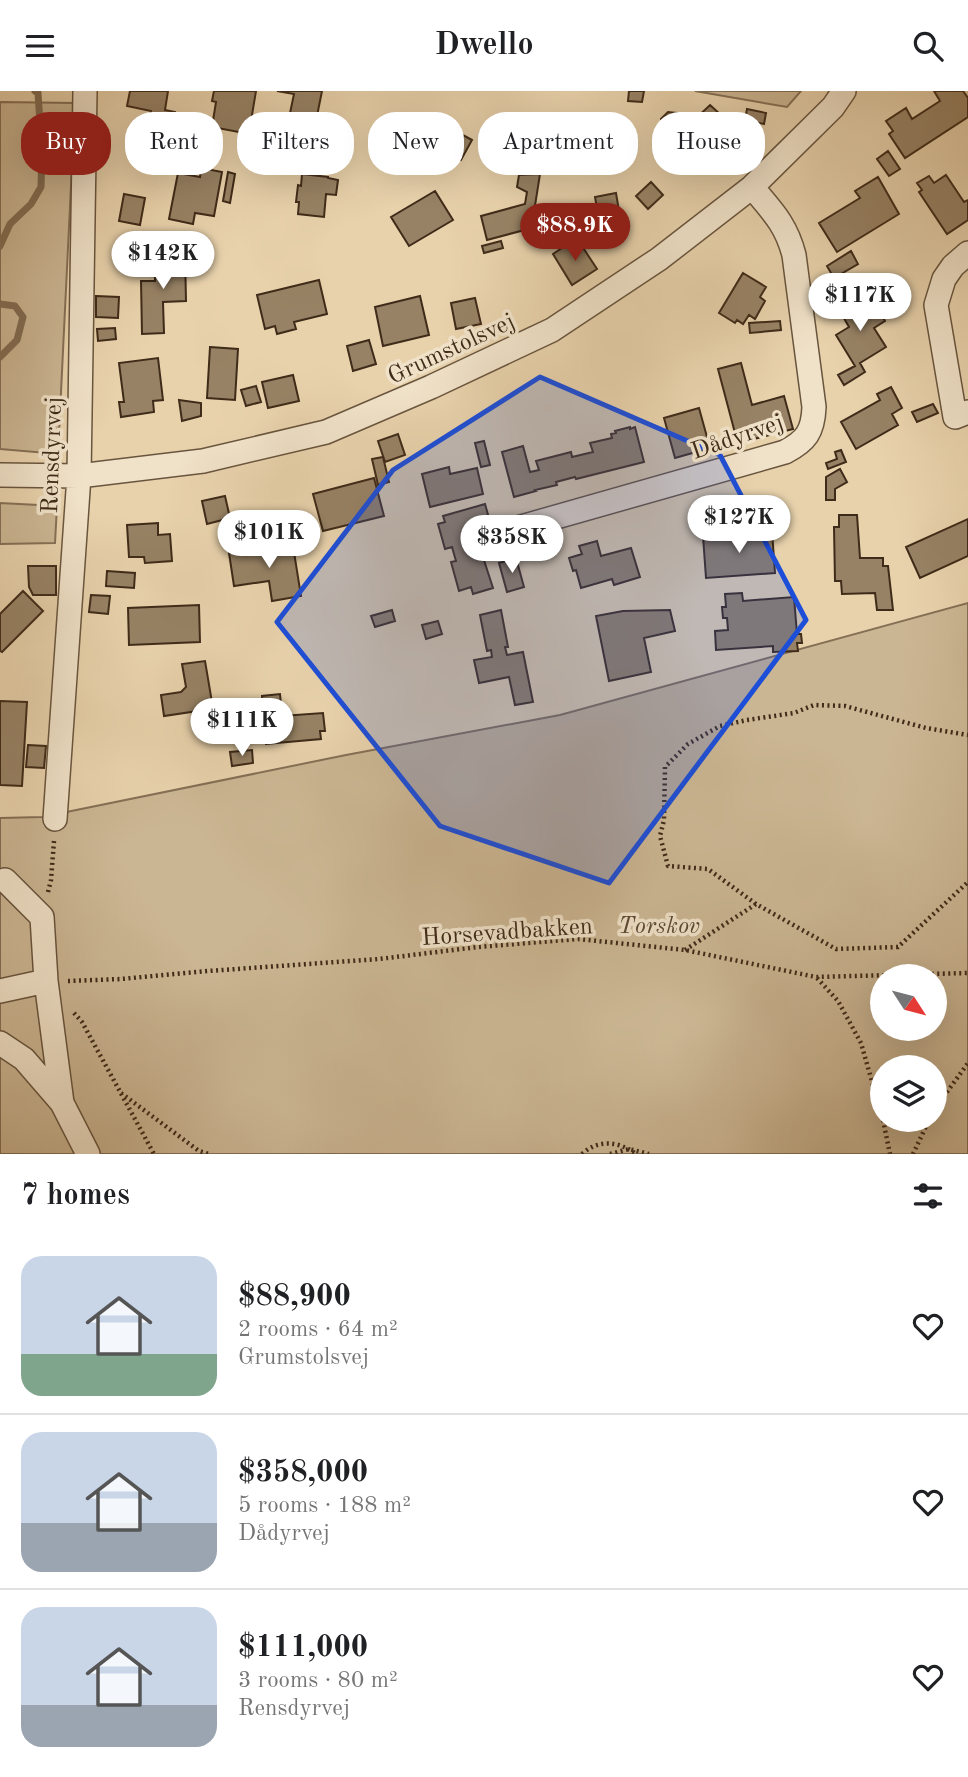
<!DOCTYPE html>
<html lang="en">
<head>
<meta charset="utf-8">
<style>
  :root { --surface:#fff; --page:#f6f6f6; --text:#202124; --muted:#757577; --line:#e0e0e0; --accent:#8f2418 }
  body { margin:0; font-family:"Old Standard TT",serif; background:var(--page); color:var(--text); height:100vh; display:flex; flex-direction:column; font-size:26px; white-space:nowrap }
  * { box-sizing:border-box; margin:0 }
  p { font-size:23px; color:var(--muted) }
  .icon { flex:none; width:38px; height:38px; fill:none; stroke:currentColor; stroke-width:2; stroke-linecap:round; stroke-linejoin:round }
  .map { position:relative; height:1063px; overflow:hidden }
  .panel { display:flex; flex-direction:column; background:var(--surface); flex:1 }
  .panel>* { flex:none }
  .guide { position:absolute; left:21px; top:21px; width:928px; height:63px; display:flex; gap:14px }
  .needle { width:46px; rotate:126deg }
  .fabs { position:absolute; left:870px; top:873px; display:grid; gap:14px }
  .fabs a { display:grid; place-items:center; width:77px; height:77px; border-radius:50%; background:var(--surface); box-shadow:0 7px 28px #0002; font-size:35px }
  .price { position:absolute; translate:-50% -60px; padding:0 16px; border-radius:24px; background:#fff; color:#222; font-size:23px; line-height:46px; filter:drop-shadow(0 2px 4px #0008) }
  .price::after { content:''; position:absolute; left:50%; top:42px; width:21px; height:16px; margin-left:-10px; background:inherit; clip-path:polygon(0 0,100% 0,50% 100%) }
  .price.on { background:var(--accent); color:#fff }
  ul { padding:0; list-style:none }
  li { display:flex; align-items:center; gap:21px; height:175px; padding:0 21px }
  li+li { border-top:2px solid var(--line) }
  li span { display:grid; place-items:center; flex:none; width:196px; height:140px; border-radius:21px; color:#555 }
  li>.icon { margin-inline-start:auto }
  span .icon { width:84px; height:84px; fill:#fffc; stroke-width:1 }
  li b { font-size:30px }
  h2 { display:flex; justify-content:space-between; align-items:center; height:84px; padding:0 21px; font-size:30px }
  .chip { padding:0 24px; border-radius:28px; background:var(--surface); box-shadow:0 7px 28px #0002; font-size:24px; line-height:63px }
  .chip.on { background:var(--accent); color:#fff }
  header { display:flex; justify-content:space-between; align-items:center; height:91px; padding:0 21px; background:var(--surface); font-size:32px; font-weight:700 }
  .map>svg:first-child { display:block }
  .green { fill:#cbb693; stroke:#857056; stroke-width:2; fill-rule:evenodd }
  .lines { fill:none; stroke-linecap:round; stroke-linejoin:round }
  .stream { stroke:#826d53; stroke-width:7 }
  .building { fill:#978265; stroke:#3f2b19; stroke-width:2 }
  .minor-casing { stroke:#69553e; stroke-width:26 }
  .path { stroke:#3f2b19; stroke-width:4.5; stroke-dasharray:2 3.5; stroke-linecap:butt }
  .minor { stroke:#f0e2c9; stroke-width:23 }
  .marked { fill:#1d4ed8; fill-opacity:0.2; stroke:#1d4ed8; stroke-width:5; stroke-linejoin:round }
  .labels { text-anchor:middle; stroke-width:7; stroke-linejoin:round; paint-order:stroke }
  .street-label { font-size:24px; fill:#3f2b19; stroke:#f0e2c9 }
  .park-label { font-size:24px; font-style:italic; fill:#5b4731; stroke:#f0e2c9 }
</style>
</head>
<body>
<header><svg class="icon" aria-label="menu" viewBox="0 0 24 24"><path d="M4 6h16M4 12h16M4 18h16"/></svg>Dwello<svg class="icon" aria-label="search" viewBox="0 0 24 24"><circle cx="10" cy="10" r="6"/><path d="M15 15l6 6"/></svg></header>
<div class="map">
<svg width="968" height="1063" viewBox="0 0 968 1063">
  <rect width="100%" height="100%" fill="#e8d2ac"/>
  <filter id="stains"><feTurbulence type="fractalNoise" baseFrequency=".00286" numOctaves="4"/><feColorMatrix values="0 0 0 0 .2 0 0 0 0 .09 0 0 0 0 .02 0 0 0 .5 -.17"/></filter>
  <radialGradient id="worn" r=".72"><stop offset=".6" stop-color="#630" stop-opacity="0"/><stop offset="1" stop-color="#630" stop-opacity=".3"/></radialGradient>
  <path class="green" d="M695,0H801L787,16Z
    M0,11L75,12L58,363L0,358Z
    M0,412L57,415L55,452L0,453Z
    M968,512V1063H0V727L42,726L346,664L560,624ZM882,886H934V938H882ZM882,976H934V1029H882Z"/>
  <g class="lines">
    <path class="stream" d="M0,155L10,133L31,113L41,96L42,63L38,2L35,0
      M0,213L15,215L23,226L17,249L0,266"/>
  </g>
  <path class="building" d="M130,0H168L165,19L175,21L173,35L149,30L151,20L127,15Z
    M214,0H256L250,36L258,37L255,53L238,50L239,41L212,36L216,11L212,10Z
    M277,0H322L312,50L322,52L320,60L308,58L310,51L285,46L294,3Z
    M629,0H644L642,11L628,10Z
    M934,0H963L968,7V26L905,67L889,43L893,40L886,30L906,17L912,28L940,10Z
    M710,14L733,35L713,55L710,53L685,77L666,57L673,51L661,37V28L668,21L677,22L690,33Z
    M747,18L766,22L764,33L745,29Z
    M543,40L551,41L549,54L535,52L536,42L543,43Z
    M461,43L472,49L461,69L450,63Z
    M888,60L900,78L889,85L877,68Z
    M201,77L222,81L214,125L195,122L193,133L169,128L178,82L200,86Z
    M228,81L235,83L230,112L223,110Z
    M302,83L328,86V87L338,89L336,104L326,103L324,126L298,123L299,111H296L298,94L301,95Z
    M540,83L534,121L528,123L532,137L487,149L481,125L525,113L527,101L517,96L519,84Z
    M946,84L964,111L968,109V129L947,143L919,101L922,99L917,92L929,85L934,92Z
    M878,86L899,123L837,161L819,132L860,107L855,100Z
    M651,91L663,104L648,118L636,105Z
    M435,100L453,129L409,155L391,126Z
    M616,102L622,138L574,146L570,122L597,117L595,106Z
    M124,103L145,107L140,134L119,130Z
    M501,150L503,157L484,162L482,155Z
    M580,152L597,178L572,194L553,163L568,153L571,158Z
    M851,160L858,173L834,187L827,175Z
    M185,162L186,210L163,211L164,242L142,243L141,190H155V163Z
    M743,182L766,196L760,206L765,210L755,228L749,224L743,233L737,229L735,232L719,222Z
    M319,189L327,223L294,231L296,238L277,243L275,235L265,238L257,204Z
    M865,198L885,230L874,237L886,256L860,272L865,281L844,294L838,284L855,275L836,244L849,236L837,215Z
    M96,205L119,206L118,227L96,226Z
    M420,205L429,244L383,255L375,216Z
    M475,207L481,233L456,238L451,212Z
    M780,230L781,239L750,242L749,232Z
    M115,237L116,248L98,250L97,238Z
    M369,249L376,273L353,280L347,255Z
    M210,256L238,258L235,309L207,307Z
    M158,267L163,309L153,310L154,321L121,326L119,311H124L119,272Z
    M741,272L752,314L784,305L793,338L738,352L737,350L734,351L732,342H735L718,278Z
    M293,284L299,310L268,317L262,291Z
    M256,295L261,311L246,315L241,299Z
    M891,296L902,317L892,323L898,334L856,358L841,331L880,309L877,303Z
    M179,309L201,312V325L182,330Z
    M933,313L938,322L917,331L912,321Z
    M699,317L710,357L675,367L664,327Z
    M630,336V338L635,336L644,371L576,388L575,386L556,391L557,394L535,399L536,400L514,406L502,361L523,355L530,381L539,379L536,370L571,361L572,366L593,361L590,352L612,347L611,343L616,342L615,340Z
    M398,343L405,364L385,371L378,350Z
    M484,350L490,374L481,376L475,352Z
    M841,359L846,371L828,378L826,372L837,368L835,361Z
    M383,366L389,391L378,394L372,368Z
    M449,376L450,383L477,377L483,403L430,416L422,383Z
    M840,378L847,391L835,398V409H826V386Z
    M374,387L384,425L323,440L313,403Z
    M225,405L230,427L207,433L202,410Z
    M485,413L494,445L484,448L488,462L482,463L493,497L473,503L471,496L459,500L451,471L456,470L452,456L445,458L438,433L445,431L443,425Z
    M839,424H857L860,467H883V475H888L893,519H877L875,502L842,503L841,490H835L834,436H839Z
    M968,428V465L920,487L906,456Z
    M158,432V444L170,443L172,470L145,472L144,466H129L127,434Z
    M772,440L775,482L706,487L703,445Z
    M289,446L292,462L294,461L301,505L272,510L269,490L234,495L229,462L246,459L247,464L274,460L272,449Z
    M597,450L601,465L631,457L640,486L614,494L612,488L581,497L576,479L573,480L569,467L582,463L579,455Z
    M516,467L524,496L507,501L499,472Z
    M28,475H56V504H33L29,496Z
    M107,480L135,482L134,497L106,495Z
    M23,500L43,520L2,561L0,560V523Z
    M742,502L743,510L794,506L797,543H801L802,552H797L798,560L773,561V555L716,559L715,540L728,539L727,527H723L722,516H726L725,503Z
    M91,504L110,505L108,523L89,521Z
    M199,514L200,551L129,554L128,517Z
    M392,519L395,530L375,536L371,525Z
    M501,519L508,556H505L507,564L523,561L533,611L515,614L509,586L479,592L474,569L492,566L491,559L487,560L480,524Z
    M670,519L675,540L644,547L651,581L609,590L596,525L623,520Z
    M438,530L442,543L426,548L422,534Z
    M205,570L216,635L201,638L198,620L164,625L161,604L181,601L186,596L182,573Z
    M280,603L282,625L323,622L325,640H320L321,648L266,653L262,605Z
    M0,610L27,611L22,695L0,694Z
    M28,654L46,655L44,677L26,676Z
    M252,659L253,672L232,675L230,661Z"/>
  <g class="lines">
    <defs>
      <path id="minor" d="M968,162L953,175L944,188L936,214L955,326L968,321
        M0,384L79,385L203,370L326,341L431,296L552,239L659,168L752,96L833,16L844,0
        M507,440L785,361C806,350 813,341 814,316L794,164C786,133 772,120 752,96
        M55,728L79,385L85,0
        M5,789L42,826L46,890L62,1012
        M0,900L46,890
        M0,952L24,968L62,1012L88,1063"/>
    </defs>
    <use href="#minor" class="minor-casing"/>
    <path class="path" d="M48,801L51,789L54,750
      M756,813L708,778L668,775L660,745L664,729L665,676L688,653L720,635L747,629L794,622L814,614L845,615L926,637L968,644
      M685,859L756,813L836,858L898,856L968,791
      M817,887L838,910L861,952L882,1026
      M68,890L121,888L208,880L379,868L478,856L578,848L685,859L816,886L968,882
      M74,922L82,931L154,1063
      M121,1002L199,1060L209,1063
      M934,1019L968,972
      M883,1029L890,1063
      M582,1063C598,1048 619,1050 636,1063
      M610,1063L629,1058L649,1063
      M913,1063L929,1029"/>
    <use href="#minor" class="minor"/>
  </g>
  <path class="marked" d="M540,286L720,364L806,529L609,792L440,735L277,531L393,379Z"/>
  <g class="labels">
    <g class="street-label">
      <text transform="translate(451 257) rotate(-25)" y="8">Grumstolsvej</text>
      <text transform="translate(737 345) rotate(-19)" y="8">Dådyrvej</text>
      <text transform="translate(51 364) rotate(-88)" y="8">Rensdyrvej</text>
      <text transform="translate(507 840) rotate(-4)" y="8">Horsevadbakken</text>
    </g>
    <g class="park-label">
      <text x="659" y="842">Torskov</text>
    </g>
  </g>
  <rect width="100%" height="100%" filter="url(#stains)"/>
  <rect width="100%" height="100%" fill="url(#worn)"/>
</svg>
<div class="fabs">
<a><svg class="needle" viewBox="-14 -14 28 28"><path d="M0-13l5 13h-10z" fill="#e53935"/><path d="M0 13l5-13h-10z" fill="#757577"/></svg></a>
<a><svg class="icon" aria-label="layers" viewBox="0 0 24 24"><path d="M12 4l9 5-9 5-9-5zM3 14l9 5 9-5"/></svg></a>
</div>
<b class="price on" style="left:575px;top:172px">$88.9K</b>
<b class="price" style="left:163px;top:200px">$142K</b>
<b class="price" style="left:860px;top:242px">$117K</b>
<b class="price" style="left:739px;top:464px">$127K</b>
<b class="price" style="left:269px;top:479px">$101K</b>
<b class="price" style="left:512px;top:484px">$358K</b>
<b class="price" style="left:242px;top:667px">$111K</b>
<div class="guide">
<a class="chip on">Buy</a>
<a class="chip">Rent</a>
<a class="chip">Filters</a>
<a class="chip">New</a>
<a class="chip">Apartment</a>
<a class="chip">House</a>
</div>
</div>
<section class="panel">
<h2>7 homes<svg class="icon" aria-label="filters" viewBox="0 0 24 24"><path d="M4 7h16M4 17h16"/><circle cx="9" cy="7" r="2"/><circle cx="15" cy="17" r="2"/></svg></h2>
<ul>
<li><span style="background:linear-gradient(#c9d6e8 70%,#7fa58c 0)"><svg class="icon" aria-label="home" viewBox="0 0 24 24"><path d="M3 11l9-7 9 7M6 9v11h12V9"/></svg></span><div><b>$88,900</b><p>2 rooms · 64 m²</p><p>Grumstolsvej</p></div><svg class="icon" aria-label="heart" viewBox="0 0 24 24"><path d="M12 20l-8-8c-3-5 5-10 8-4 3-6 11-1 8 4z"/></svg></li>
<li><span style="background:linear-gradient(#c9d6e8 65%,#9aa5b1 0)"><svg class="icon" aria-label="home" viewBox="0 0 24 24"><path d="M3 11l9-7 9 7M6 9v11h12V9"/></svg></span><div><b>$358,000</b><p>5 rooms · 188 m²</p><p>Dådyrvej</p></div><svg class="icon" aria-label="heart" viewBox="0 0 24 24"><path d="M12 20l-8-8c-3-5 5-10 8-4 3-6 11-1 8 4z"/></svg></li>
<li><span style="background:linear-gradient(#c9d6e8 70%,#9aa5b1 0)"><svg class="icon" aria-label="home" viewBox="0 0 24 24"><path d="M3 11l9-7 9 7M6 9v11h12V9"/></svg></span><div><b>$111,000</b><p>3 rooms · 80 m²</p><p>Rensdyrvej</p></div><svg class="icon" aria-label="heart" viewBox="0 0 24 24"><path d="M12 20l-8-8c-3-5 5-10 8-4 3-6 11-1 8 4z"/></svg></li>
</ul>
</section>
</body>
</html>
